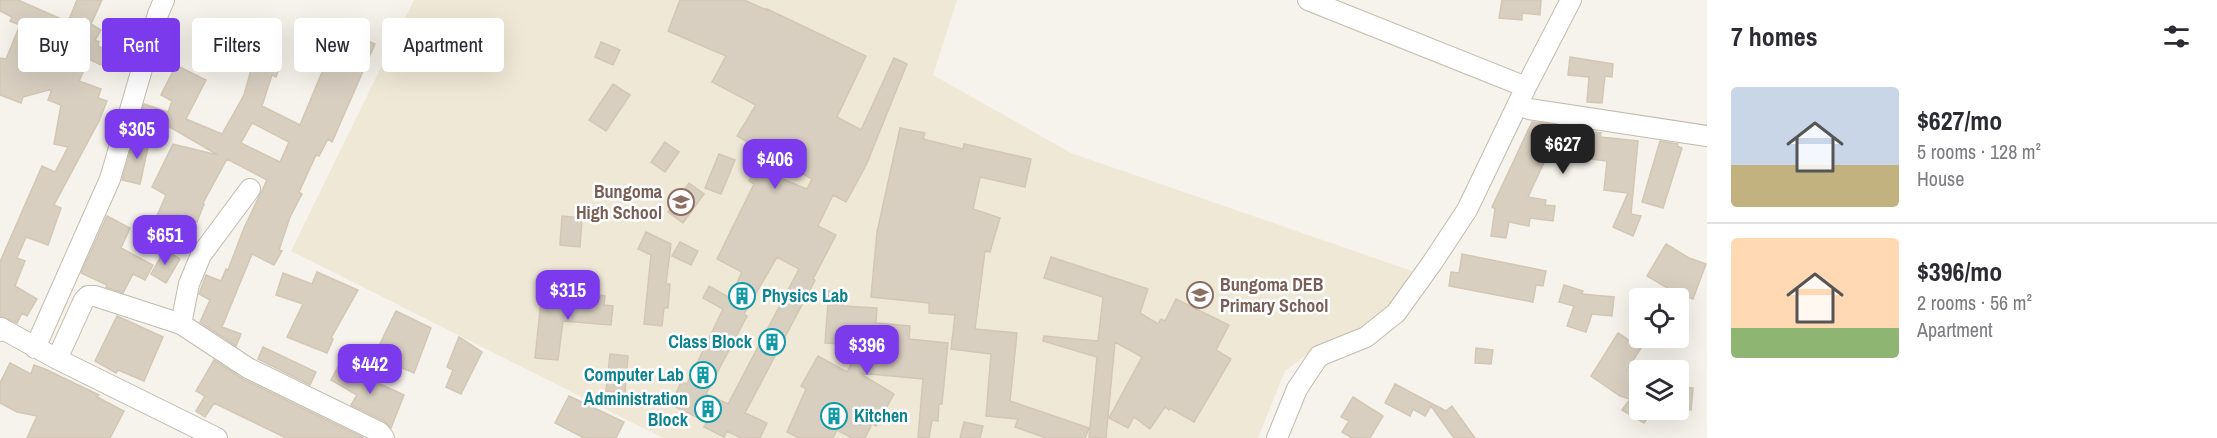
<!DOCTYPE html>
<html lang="en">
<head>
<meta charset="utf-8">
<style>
  :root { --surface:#fff; --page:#f7f7f7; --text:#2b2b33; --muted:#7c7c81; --line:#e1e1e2; --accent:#7c3aed }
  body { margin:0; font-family:"Archivo Narrow",sans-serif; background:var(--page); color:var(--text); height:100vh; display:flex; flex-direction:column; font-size:22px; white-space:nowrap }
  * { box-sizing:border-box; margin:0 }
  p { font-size:20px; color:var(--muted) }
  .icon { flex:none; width:33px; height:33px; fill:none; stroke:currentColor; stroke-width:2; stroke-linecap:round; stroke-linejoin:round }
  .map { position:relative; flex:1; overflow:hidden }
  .drawer { display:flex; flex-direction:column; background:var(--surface); width:510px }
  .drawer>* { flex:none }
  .guide { position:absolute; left:18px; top:18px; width:570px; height:54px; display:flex; gap:12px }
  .controls { position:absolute; left:1629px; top:288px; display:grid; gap:12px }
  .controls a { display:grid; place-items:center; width:60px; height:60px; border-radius:6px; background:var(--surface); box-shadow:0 6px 24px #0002; font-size:30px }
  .price { position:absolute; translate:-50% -51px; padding:0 14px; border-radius:12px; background:var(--accent); color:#fff; font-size:20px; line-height:39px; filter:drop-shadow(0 2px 3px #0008) }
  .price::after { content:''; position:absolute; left:50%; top:36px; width:18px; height:14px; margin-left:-9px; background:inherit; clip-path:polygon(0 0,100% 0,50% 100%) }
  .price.current { background:#222; color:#fff }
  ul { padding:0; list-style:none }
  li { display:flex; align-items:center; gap:18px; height:150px; padding:0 24px }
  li+li { border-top:2px solid var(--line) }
  li span { display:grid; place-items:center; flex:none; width:168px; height:120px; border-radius:6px; color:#555 }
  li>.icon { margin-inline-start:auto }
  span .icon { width:72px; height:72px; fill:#fffc; stroke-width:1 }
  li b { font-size:26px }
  h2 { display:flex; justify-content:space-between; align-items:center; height:72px; padding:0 24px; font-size:26px }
  .tag { padding:0 21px; border-radius:6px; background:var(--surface); box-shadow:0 6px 24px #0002; font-size:21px; line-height:54px }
  .tag.current { background:var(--accent); color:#fff }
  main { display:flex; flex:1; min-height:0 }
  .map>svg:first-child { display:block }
  .education { fill:#efe8d6 }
  .building { fill:#d8cfc1; stroke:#d3c7b4; stroke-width:1.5; fill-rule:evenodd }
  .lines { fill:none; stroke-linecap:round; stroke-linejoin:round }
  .minor-casing { stroke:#c2bbae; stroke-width:22 }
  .minor { stroke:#fff; stroke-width:20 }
  .labels { text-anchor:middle; stroke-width:5; stroke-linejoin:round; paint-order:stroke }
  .education-label { font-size:18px; font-weight:bold; fill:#785e54; stroke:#fff; text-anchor:end }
  .culture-label { font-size:18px; font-weight:bold; fill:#0d838f; stroke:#fff; text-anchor:end }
</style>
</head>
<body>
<main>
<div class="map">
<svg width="1707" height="438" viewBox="0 0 1707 438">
  <rect width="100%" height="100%" fill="#f6f3ec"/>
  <path class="education" d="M414,0H957L933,75L1071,153L1412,271L1382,319L1356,336L1308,354L1285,371L1258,438H663L291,251Z"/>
  <path class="building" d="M0,0H18L68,22L77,0H102L91,24L101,30L95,40L99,42L98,46L108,51L101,65L89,59L79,81L101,89L98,98L107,101L99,121L54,205L61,208L48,245L26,237L17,258L25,261L15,286L37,299L27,316L22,313L17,323L0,316V262L42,166L55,172L68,147L54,144L61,105L48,100L52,89L23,97L21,103L0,95V58L6,59L20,25L10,21L12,17L0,11Z
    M680,0H744L767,10V9L866,56L837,117L861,130L894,58L907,64L867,163L857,182L846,202L833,195L818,226L836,235L813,279L815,280L745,413L767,423L760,438H741L727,431L724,437L704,427L707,422L671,405L681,382L687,384L723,309L703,298L709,286L730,298L742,272L717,259L754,184L749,181L756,168L807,189L812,179L737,136L756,105L712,82L726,56L668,31ZM777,257L799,269L728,404L706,394L747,316L744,314Z
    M1502,0H1541L1540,15L1522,13V20L1499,18Z
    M340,29L375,44L332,142L328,139L319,156L316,155L299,192L302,194L290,217L279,250L282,251L274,265L252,254L222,327L241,334L236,346L200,322L210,300L199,294L206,275L221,281L226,269L228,270L244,228L267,180L227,159L203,203L204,204L197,222L176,214L172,225L156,218L166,195L152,187L173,144L218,155L142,111L144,104L168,112L172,101L161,95L176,65L206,80L186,119L222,134L244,95L251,70L238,63L239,60L222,51L224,47L214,42L220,30L243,42L240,47L281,63L276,77L272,75L262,106L300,125ZM252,123L289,142L280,162L241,143Z
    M601,42L620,50L613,65L595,57Z
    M1570,57L1613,64L1612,77L1605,76L1602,103L1587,102L1589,77L1568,75Z
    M613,84L630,95L606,131L589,120Z
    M1532,122L1551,124L1561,129L1601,133L1600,137L1638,141L1631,214L1641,216L1633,236L1613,227L1628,193L1604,190L1607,161L1548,154L1528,197L1546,200L1545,205L1555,206L1553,221L1530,218L1529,226L1509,222L1506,238L1491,236L1495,209L1492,207Z
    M900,128L925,133L923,139L963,149L964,144L1031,159L1025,187L980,177L973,209L1000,218L990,252L985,251L975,329L1017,333L1010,401L1089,428L1085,438H1046L1015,427L1018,419L986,416L991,354L951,349L955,315L929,313V303L871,297L877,232Z
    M135,135L150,138L140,184L122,180Z
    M1660,141L1678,144L1677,146L1682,148L1663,208L1642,202Z
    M665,142L679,152L665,172L651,162Z
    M719,154L735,160L721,194L705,188Z
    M689,183L704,194L683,223L668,212Z
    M107,216L130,228L121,248L153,265L145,280L133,274L123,293L106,287L107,285L81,273Z
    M562,216L582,218L580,247L560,245Z
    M646,232L671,244L666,284H670L668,308H664L662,326L644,324L651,255L638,249Z
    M680,242L698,251L691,265L672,256Z
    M1666,244L1689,258L1706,264L1693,299L1671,290L1647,276Z
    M165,249L180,259L166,283L151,274Z
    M1462,254L1546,271L1543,286L1536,285L1533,302L1449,286L1451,272L1459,273Z
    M1051,257L1148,289L1140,313L1158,324L1161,319L1165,321L1176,299L1229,325L1216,350L1231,359L1194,422L1170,408L1169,410L1165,407L1150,429L1134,417L1128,428L1109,418L1142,357L1115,342L1106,438L1089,437L1097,357L1043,341L1044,336L1098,341L1103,297L1044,278Z
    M317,272L358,290L331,338L333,339L327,353L287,337L303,304L276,295L283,273L312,284Z
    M1564,285L1583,291L1582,294L1614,297L1612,316L1592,314L1586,332L1567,326L1574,306L1559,302Z
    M829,291L843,292V306L877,308L876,323L910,326L909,339L948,343L942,404H939L938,421L932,420L929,438L918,437L923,379L859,373L894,394L876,426L872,424L865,438H852L837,430L833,438H799L787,432L806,389L801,386L818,356L847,372L861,345L825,343Z
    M580,292L605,296L604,305L613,306L611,325L563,321L558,360L535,358L541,301L579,305Z
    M396,311L431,328L414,373L386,361L385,363L373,358Z
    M117,316L163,337L144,381L118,370L116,373L95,361Z
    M1618,333L1641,348L1627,370L1640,374V410H1653L1644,423L1622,410L1630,399L1620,396L1591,376Z
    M459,337L482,352L461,394L446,387L453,370L447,367Z
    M263,347L316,372L310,385L258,359Z
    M1476,348L1493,350L1491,364L1475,363Z
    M610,354L628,356L625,393L606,391Z
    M214,360L243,379L364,438H286L214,403L205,417L196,411L205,396L196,391Z
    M10,363L31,374L34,365L45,369L99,395L97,397L124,411L110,438H27L37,416L17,412L0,403V383Z
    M339,365L404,395L391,428L384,421L351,405L357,395L331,380Z
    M1395,384L1446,411L1452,406L1475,438H1454L1431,406L1425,416L1413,409L1410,416L1385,403Z
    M1681,387L1693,388L1691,410L1679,409Z
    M569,396L624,422L616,438H584L555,423Z
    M1353,397L1383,416L1370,438H1352L1342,432L1349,421L1341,417Z
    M964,422L983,426L980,438H960Z"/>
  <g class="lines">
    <defs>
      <path id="minor" d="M1308,0L1526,87L1571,0
        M1518,104L1529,109L1707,136
        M181,324L189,284L201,255L250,189
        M0,331L1,328L57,359L217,438
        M35,348L110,179L158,14L164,0
        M57,359L84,300L88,296H95L181,324L248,368L379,432L384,438
        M1277,438L1297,389L1319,356L1366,337L1396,313L1432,263L1467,210L1526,87"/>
    </defs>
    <use href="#minor" class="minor-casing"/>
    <use href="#minor" class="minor"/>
  </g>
  <defs>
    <symbol id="school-ring" viewBox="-11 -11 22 22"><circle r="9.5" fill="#fff" stroke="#8d6e63" stroke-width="1.5"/><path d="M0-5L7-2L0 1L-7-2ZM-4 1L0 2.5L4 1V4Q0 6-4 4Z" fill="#8d6e63"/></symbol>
    <symbol id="building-ring" viewBox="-11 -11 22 22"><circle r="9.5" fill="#fff" stroke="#0f9aa8" stroke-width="1.5"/><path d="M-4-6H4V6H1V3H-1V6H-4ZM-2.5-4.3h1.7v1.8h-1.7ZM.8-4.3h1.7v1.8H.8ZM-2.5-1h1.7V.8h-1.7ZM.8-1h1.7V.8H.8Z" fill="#0f9aa8"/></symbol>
  </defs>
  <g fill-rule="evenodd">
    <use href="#school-ring" x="666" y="187" width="30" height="30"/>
    <use href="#school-ring" x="1185" y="280" width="30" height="30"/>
    <use href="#building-ring" x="727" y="281" width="30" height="30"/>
    <use href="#building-ring" x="757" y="327" width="30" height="30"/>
    <use href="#building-ring" x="688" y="360" width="30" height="30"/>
    <use href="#building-ring" x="693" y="394" width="30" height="30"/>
    <use href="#building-ring" x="819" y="401" width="30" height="30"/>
  </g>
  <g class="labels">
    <g class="education-label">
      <text x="662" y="198">Bungoma<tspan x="662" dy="21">High School</tspan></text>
      <text x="1220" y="291" text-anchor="start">Bungoma DEB<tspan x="1220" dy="21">Primary School</tspan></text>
    </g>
    <g class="culture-label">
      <text x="762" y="302" text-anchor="start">Physics Lab</text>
      <text x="752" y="348">Class Block</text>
      <text x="684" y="381">Computer Lab</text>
      <text x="688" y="405">Administration<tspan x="688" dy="21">Block</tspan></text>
      <text x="854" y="422" text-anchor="start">Kitchen</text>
    </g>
  </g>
</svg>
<div class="controls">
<a><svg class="icon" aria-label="locate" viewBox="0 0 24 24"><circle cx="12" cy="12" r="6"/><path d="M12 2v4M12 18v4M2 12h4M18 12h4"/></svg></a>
<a><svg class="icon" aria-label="layers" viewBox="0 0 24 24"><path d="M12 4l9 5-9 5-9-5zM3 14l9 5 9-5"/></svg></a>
</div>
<b class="price" style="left:137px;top:160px">$305</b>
<b class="price current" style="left:1563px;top:175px">$627</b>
<b class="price" style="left:775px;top:190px">$406</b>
<b class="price" style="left:165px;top:266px">$651</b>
<b class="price" style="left:568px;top:321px">$315</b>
<b class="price" style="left:867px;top:376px">$396</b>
<b class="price" style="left:370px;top:395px">$442</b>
<div class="guide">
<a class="tag">Buy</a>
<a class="tag current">Rent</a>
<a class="tag">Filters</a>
<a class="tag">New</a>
<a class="tag">Apartment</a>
</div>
</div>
<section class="drawer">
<h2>7 homes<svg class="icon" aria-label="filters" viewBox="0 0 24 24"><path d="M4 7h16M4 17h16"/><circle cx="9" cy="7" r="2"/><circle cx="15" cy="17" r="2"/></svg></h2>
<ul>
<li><span style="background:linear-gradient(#c9d6e8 65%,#c2b280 0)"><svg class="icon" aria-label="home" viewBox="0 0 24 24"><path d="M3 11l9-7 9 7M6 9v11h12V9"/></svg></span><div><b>$627/mo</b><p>5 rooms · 128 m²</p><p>House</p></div></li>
<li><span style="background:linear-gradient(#ffd9b3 75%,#8fb573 0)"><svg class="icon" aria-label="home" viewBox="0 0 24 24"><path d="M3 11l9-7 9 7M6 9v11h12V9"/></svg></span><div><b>$396/mo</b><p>2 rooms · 56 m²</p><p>Apartment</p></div></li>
</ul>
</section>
</main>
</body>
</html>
